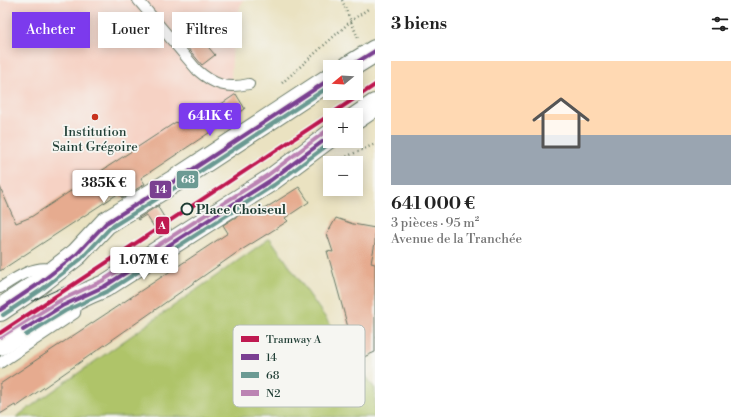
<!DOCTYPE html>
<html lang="fr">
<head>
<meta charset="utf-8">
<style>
  :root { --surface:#fff; --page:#f6f6f6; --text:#222; --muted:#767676; --line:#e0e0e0; --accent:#7c3aed }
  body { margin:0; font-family:"Libre Bodoni",serif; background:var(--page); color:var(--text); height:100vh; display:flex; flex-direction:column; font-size:15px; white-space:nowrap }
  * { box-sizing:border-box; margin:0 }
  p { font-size:13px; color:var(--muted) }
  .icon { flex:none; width:22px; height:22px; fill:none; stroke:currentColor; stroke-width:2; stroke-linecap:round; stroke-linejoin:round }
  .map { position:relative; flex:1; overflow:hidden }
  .sheet { display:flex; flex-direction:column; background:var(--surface); width:372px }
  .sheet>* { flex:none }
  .guide { position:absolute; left:12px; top:12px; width:303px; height:36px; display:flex; gap:8px }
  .needle { width:26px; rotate:252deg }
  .tools { position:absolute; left:323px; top:60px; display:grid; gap:8px }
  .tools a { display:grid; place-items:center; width:40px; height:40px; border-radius:0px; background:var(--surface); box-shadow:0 2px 10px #0003; font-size:20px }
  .price { position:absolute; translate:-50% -34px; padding:0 9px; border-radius:4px; background:#fff; color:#222; font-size:13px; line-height:26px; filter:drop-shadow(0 1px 2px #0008) }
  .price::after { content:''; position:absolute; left:50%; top:24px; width:12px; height:9px; margin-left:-6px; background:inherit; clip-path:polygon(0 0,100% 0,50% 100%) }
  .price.selected { background:var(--accent); color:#fff }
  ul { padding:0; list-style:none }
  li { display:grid; align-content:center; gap:8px; height:212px; padding:0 16px }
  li+li { border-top:1px solid var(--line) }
  li span { display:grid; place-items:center; height:124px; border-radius:0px; color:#555 }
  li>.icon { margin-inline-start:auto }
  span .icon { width:72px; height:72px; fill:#fffc; stroke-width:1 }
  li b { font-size:17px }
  h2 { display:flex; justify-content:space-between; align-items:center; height:48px; padding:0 16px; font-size:17px }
  .pill { padding:0 14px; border-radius:0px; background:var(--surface); box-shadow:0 2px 10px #0003; font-size:14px; line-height:36px }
  .pill.selected { background:var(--accent); color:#fff }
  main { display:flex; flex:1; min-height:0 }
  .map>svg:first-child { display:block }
  .built { fill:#f6d2c4 }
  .grass { fill:#afc469; stroke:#67804e }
  .building { fill:#e6ab8f }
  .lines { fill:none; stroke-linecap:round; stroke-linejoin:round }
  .service-casing { stroke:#667765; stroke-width:12 }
  .secondary-casing { stroke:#667765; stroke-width:24 }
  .path { stroke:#667765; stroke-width:2.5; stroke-dasharray:1 3; stroke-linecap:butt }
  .service { stroke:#fff; stroke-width:10 }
  .secondary { stroke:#fff; stroke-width:22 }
  .tram { stroke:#1f3d34; stroke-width:1 }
  .bus-1-casing { stroke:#f6f6f2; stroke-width:7 }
  .bus-2-casing { stroke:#f6f6f2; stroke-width:7 }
  .bus-3-casing { stroke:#f6f6f2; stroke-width:7 }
  .bus-1 { stroke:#7a3f91; stroke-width:4 }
  .bus-2 { stroke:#6b9a93; stroke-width:4 }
  .bus-3 { stroke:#bb83b3; stroke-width:4 }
  .tram-1-casing { stroke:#f6f6f2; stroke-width:7 }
  .tram-1 { stroke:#bf1950; stroke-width:4 }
  .poi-dot { fill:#c8321e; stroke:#f6f6f2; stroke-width:1.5 }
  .stop-dot { fill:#f6f6f2; stroke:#1f3d34; stroke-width:2 }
  .labels { text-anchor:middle; stroke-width:3.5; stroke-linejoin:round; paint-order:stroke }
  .poi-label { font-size:13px; fill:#1f3d34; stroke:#f6f6f2 }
  .stop-label { font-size:13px; font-weight:bold; fill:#1f3d34; stroke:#f6f6f2; text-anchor:start }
  .key { fill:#f6f6f2; stroke:#b6beb9; stroke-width:1 }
  .key-label { font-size:11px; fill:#1f3d34 }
  .line-badge { stroke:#f6f6f2; stroke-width:1.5 }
  .badge-label { font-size:11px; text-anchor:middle; font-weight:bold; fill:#fff }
</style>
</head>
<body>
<main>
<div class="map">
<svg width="375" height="417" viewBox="0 0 375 417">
  <rect width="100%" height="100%" fill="#f6f6f2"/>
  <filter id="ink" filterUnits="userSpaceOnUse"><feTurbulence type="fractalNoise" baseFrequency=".025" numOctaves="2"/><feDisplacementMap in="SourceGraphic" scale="8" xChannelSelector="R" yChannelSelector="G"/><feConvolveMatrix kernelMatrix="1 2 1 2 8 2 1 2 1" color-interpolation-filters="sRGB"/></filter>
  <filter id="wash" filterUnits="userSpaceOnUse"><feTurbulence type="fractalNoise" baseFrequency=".012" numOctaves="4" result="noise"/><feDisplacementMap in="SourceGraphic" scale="16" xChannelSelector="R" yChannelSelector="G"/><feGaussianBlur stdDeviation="0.9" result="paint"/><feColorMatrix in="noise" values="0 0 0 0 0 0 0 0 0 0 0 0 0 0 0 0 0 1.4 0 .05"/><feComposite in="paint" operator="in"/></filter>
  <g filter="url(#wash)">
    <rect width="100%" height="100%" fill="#eae2c1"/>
    <path class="built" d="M0,0H243L240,7L233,36L231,79L236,94L208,113L179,125L176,122L144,143L146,147L134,155L131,151L0,237Z"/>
    <path class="grass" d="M270,238L375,389V417H16Z"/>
    <g id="blocks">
      <path class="building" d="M189,24L215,55L202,65L176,34Z
        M236,94L245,109L141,178L145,184L122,198L119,193L0,271V187L16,223L31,217L176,122L179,125L204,108L208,113Z
        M299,187L309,202L285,218L288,221L235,254L16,407L15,405L0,414V384L228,233L223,225L249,209L253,216Z
        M159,205L158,207L171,229L160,236L146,215L138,220L137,219Z
        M336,218L353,224L375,228V243L371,263L375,264V352L357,360L327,251L333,252L327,234Z"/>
    </g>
  </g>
  <g filter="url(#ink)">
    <use href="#blocks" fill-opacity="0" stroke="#667765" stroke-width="1"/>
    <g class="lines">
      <defs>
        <path id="service" d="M138,0L197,70C214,85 227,89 249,84
          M0,288C14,279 33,265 51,269
          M0,363L75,313L77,300"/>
        <path id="secondary" d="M349,67L375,51
          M356,118L375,105
          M0,310L37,285L77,254L106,223L181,177L330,79
          M0,344C34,322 67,301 105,286L271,180L330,136"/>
      </defs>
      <use href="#service" class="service-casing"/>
      <use href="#secondary" class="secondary-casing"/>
      <path class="path" d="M342,0L358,38
        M282,83L351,21L368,9
        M332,163L375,144"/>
      <use href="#service" class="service"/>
      <use href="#secondary" class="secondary"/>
      <path class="tram" d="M32,301L77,281"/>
      <defs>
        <path id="bus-1" d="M349,67L375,51
          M0,310L37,285L77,254L106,223L181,177L330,79
          M23,330L62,306L105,286L271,180L330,136"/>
        <path id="bus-2" d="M3,315L41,290L81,259L110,228L184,182L330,86
          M26,335L65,311L108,291L274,185L333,141"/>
        <path id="bus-3" d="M0,337L61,300L102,281L268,175L326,131"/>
      </defs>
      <use href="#bus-1" class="bus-1-casing"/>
      <use href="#bus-2" class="bus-2-casing"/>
      <use href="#bus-3" class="bus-3-casing"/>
      <use href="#bus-1" class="bus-1"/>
      <use href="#bus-2" class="bus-2"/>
      <use href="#bus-3" class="bus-3"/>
      <defs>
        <path id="tram-1" d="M0,333L375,85"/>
      </defs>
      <use href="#tram-1" class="tram-1-casing"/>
      <use href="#tram-1" class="tram-1"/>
    </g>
  </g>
  <circle class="poi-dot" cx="95" cy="117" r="4"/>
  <circle class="stop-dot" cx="187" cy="209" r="5.5"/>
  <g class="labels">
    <g class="poi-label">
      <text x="95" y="136">Institution<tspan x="95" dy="15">Saint Grégoire</tspan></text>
    </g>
    <g class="stop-label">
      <text x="196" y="214">Place Choiseul</text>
    </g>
  </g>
  <rect x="233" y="325" width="132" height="82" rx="6" class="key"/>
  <rect x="241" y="336" width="18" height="6" fill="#bf1950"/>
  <rect x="241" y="354" width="18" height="6" fill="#7a3f91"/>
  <rect x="241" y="372" width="18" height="6" fill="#6b9a93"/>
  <rect x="241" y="390" width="18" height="6" fill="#bb83b3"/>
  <g class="key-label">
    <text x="266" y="343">Tramway A</text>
    <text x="266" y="361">14</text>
    <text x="266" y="379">68</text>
    <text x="266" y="397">N2</text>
  </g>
  <g class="line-badge">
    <rect x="176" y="170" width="23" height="19" rx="4" fill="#6b9a93"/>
    <rect x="149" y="180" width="23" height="19" rx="4" fill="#7a3f91"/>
    <rect x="155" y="216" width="15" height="19" rx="4" fill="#bf1950"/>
  </g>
  <g class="badge-label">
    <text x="188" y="183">68</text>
    <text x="161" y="193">14</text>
    <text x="162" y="229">A</text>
  </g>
</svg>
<div class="tools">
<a><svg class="needle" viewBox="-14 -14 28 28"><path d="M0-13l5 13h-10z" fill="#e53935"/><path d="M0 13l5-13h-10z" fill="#767676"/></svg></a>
<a>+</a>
<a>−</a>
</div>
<b class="price selected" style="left:210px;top:137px">641K €</b>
<b class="price" style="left:104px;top:204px">385K €</b>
<b class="price" style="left:144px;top:281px">1.07M €</b>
<div class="guide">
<a class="pill selected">Acheter</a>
<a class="pill">Louer</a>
<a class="pill">Filtres</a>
</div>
</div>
<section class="sheet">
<h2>3 biens<svg class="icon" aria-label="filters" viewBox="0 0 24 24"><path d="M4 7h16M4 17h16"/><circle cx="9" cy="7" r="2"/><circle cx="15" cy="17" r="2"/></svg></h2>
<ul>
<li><span style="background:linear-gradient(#ffd9b3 60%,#9aa5b1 0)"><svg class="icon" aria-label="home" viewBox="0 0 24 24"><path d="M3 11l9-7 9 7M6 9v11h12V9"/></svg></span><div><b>641 000 €</b><p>3 pièces · 95 m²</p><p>Avenue de la Tranchée</p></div></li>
</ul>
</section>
</main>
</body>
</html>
